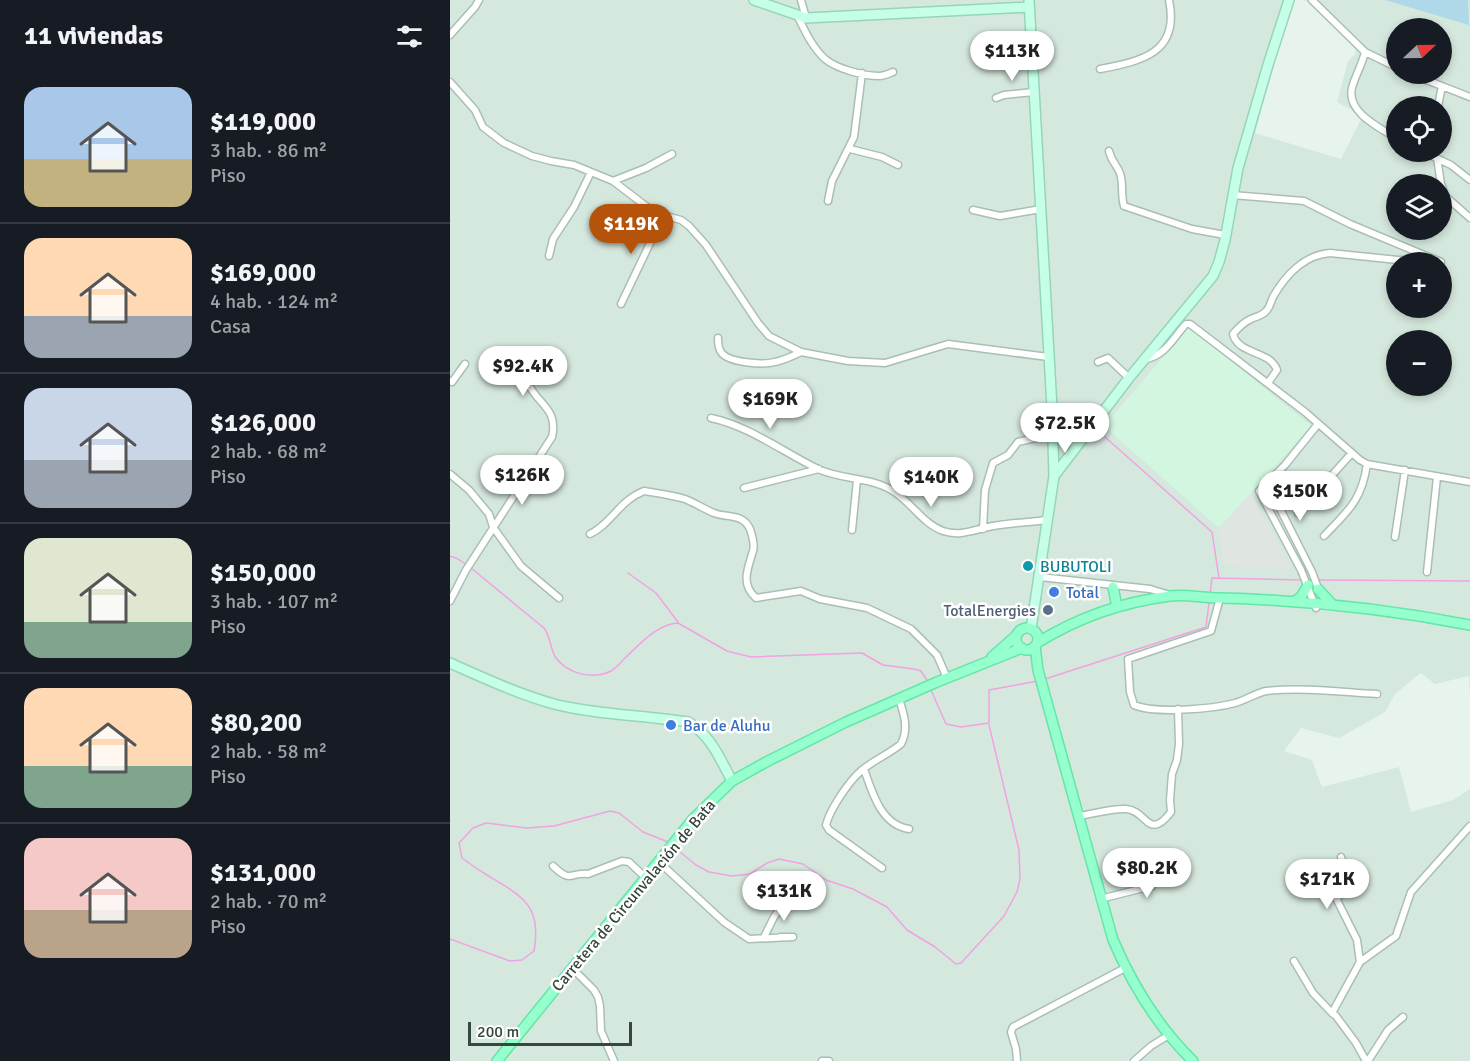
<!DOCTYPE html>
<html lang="es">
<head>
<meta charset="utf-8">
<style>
  :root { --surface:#171b24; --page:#20242c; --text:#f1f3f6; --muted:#9ea1a6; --line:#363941; --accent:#b45309 }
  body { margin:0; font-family:Signika,sans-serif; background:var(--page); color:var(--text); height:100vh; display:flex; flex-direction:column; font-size:22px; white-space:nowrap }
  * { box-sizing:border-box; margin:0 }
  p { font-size:20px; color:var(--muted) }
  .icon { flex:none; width:33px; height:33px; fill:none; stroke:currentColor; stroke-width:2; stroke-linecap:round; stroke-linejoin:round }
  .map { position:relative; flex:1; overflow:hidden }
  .sheet { display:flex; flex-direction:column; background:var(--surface); width:450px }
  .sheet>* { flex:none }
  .needle { width:39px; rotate:68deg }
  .buttons { position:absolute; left:936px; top:18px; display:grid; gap:12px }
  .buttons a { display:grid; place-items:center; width:66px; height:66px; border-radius:50%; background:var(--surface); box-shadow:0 3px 9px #0003; font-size:30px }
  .scale { position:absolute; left:18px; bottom:15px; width:164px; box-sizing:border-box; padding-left:6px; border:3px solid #36473d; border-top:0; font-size:16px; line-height:21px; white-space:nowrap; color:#36473d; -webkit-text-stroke:4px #fff; paint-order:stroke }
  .price { position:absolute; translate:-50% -51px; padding:0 14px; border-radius:21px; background:#fff; color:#222; font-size:20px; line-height:39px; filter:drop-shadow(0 2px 3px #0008) }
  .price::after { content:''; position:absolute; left:50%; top:36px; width:18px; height:14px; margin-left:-9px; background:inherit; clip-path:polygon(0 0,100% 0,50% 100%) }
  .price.on { background:var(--accent); color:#fff }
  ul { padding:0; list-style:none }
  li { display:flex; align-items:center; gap:18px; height:150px; padding:0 24px }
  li+li { border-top:2px solid var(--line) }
  li span { display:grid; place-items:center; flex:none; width:168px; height:120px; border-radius:18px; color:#555 }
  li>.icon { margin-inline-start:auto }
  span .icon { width:72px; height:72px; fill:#fffc; stroke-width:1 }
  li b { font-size:26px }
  h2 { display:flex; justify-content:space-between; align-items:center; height:72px; padding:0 24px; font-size:26px }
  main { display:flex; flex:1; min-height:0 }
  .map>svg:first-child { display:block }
  .residential { fill:#d5e8de; fill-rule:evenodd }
  .commercial { fill:#d2f6e0 }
  .green { fill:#afd9e9 }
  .parking { fill:#dfe5e1 }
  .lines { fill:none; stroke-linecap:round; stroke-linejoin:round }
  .stream { stroke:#f1a2e0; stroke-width:1.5 }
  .street-casing { stroke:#a9bfb3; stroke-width:9 }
  .secondary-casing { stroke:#96d5b8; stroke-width:12 }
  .primary-casing { stroke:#63e6a6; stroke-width:12 }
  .street { stroke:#fff; stroke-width:6 }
  .secondary { stroke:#c6ffe7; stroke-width:9 }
  .primary { stroke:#95ffcd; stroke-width:9 }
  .culture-dot { fill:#0f9aa8; stroke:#fff; stroke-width:2 }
  .shop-dot { fill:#3f7fe0; stroke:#fff; stroke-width:2 }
  .service-dot { fill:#5c6f8a; stroke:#fff; stroke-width:2 }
  .labels { text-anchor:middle; stroke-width:5; stroke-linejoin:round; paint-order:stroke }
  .culture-label { font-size:16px; fill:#0d838f; stroke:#fff; text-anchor:start }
  .shop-label { font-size:16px; fill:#366cbe; stroke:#fff; text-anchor:start }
  .service-label { font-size:16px; fill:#4e5e75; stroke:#fff; text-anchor:end }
  .street-label { font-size:16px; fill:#36473d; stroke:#fff }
</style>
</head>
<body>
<main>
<section class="sheet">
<h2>11 viviendas<svg class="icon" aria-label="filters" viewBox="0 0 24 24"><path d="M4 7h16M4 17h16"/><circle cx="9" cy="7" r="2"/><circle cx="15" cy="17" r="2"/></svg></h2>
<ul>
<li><span style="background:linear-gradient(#a9c7e8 60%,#c2b280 0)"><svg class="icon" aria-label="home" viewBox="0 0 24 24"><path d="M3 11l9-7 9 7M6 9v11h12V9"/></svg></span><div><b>$119,000</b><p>3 hab. · 86 m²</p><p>Piso</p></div></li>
<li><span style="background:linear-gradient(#ffd9b3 65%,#9aa5b1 0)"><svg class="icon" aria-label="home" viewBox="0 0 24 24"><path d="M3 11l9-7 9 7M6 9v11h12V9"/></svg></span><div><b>$169,000</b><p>4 hab. · 124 m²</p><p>Casa</p></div></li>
<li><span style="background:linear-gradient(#c9d6e8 60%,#9aa5b1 0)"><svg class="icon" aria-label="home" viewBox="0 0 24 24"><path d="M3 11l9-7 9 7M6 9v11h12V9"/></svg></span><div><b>$126,000</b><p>2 hab. · 68 m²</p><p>Piso</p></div></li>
<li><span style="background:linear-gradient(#dfe7d0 70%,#7fa58c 0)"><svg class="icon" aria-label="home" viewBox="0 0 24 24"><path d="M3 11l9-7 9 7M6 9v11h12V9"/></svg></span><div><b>$150,000</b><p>3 hab. · 107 m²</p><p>Piso</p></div></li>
<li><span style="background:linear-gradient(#ffd9b3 65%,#7fa58c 0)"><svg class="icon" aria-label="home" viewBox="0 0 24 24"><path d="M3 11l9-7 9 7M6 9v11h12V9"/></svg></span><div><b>$80,200</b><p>2 hab. · 58 m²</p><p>Piso</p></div></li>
<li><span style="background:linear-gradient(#f6c9c9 60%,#b9a48a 0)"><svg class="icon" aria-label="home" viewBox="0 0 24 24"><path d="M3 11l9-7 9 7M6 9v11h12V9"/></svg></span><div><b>$131,000</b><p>2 hab. · 70 m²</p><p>Piso</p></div></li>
</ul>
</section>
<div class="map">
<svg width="1020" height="1061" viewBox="0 0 1020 1061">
  <rect width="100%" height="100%" fill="#e7f4ee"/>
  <path class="residential" d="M0,0H843L824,54L805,133L891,159L911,119L904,111L887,102L898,61L905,54L906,49L858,2L852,0H1020V699L1019,676L985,684L971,673L945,694L935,712L889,738L851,728L834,751L862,760L872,787L949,767L961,812L1003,800L1020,789V1061H0ZM946,28H992V74H946ZM946,106H992V152H946ZM946,184H992V230H946ZM946,262H992V308H946ZM946,340H992V386H946Z"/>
  <path class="commercial" d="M739,327L861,426L769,528L654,426Z"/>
  <path class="green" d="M935,0H1018L1019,25Z"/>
  <path class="parking" d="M801,493L843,570L774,566L769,528Z"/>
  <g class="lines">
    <path class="stream" d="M655,437L762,532L769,578
      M0,556L8,559L17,565
      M21,568L94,628C101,637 100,649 106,658C118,674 143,680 161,671C166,668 171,662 175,658C189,645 207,624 228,623L277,651L301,657L412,653L433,665L464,669L471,671L478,682
      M178,573L206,593L228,622
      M868,580L1020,581
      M760,595L762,578L851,580
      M595,679L756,627L759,603
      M481,690L496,724L511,727L539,723V690L588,681
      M224,847L246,865L259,872L282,876L300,874L317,863L329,859L353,864L376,880L403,889L437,907L457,930L485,947L506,964L511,963L554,916L567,892L570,879L569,850L539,725
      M0,939L60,961L72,960L84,951C92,907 74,897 40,877C30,871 21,865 12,858L9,843L23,828L36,823L77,828L104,826L160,811L169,813L193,832L218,842"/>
    <defs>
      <path id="street" d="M351,0L356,18
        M862,0L915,52L946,67
        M347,15C355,31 362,47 375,59C387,69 414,76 429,76C434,76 438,74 443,72
        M0,35L25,7L29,0
        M915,52C912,65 905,76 902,88C896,112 930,128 946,138
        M650,69C692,61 730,53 719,0
        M961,74L1020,97
        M0,82L25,110L33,127L54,143L82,156L101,161L124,165L163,181L196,168L222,154
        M546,98L554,95L584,92
        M988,106L992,86
        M400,149L432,157L448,165
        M659,151C662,164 669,166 671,177C673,187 671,197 674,206L742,229L775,235
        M971,152L987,158L991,184
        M988,159L1001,165L1020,180
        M163,181L205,213L231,220L239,226L256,245L308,323L319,336L351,352L398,361L435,363L498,344L598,357
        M992,186L995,196L1020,218
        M782,195L854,201L900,224L991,262
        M378,201L382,181L404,137L412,73
        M523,210L550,216L591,209
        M99,256L103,239L124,207L141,172
        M992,285V295
        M171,304L213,216
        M268,338C268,343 268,348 271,352C278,363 313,365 325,362C334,360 343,356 351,352
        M696,359C716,355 723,338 736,324H740L855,412L910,460L917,464L1020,482
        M648,362L658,358L679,378
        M0,381L2,382L15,364
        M818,383L827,370C820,350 788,355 783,334C788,328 794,322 801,319C807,316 813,316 817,310C820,307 821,301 823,297C835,276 854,255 880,253L948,260H967L971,262
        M261,418C299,426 333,452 368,469C392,480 421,477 443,491C461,502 473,524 493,531C511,537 526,529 543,526C561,523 579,522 598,520
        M0,474L19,490L39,514L43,527L71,566L109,598
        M817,483L862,572L869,591
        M294,488L369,469
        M848,513L901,454
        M533,529L535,490L543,463L558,455L568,442L603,434
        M402,530L407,480
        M140,534C161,524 170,500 194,491C207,493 222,495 235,499C245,503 254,509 264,513C276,518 293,513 300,529C302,535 305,545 303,551C298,568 290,584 306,598L351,591L370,599L417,608L461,629L487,655L497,678
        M874,536C898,511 912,500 917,464
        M945,537L955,470
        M977,572L987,477
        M590,577L700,589L720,595
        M770,598L761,631L678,659L680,692L684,705C705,714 763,709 785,703C796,700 806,693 816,691C853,687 890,692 927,694
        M0,601L16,570L102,437C109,408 86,404 77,381C74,374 75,364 76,356
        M866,608L851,570L809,491L835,465L868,424
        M414,769C422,792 431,825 459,829
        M629,816C644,814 661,808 676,809C697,810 698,842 721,812L720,800L722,774L727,760L729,744L728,709
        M891,857L901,888L886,898L907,940L910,962
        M209,862L274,922L299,939L343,937H330
        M103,866C122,884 119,872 138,874L172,861L179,862L196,878
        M432,868L379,830L376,825C380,809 399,781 412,770C424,760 439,754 451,744C459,729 454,714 449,699
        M650,899L702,886L705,877L711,872L735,871
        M314,937L324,917L338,897
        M844,961L863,993L882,1013
        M122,968L144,990L148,997L150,1006L151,1031L164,1061
        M372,1061H379
        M567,1061L566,1049L561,1032L563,1027L675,968
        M684,1061L701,1046L719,1035
        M916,1061L906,1043L886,1016L882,1013L910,962L946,936L961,892L1020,826
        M918,1061L938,1030L953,1017"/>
      <path id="secondary" d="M304,0L356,18L579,7
        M579,0L602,408L604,476L581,629
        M603,434L618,441L631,440
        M604,476L679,378L763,276L769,262L775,240L788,168L818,65L839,0
        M0,663C34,678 68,694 104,704C148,715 194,715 238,722C261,735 270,759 282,781"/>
      <path id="primary" d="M663,587L667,607
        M868,589L882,604
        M845,601L851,597L858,585
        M566 639a11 11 0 1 1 22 0a11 11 0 1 1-22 0Z
        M587,643C627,618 673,602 720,596C736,594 753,598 770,598C854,600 937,609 1020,625
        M585,646L588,670L663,940C682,984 708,1027 743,1061
        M542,657L567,635
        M47,1061L243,819L282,781L318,761L396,722L487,682L572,648"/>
    </defs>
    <use href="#street" class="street-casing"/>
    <use href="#secondary" class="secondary-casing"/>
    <use href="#primary" class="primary-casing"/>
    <use href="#street" class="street"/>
    <use href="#secondary" class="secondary"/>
    <use href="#primary" class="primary"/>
  </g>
  <circle class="culture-dot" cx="578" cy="566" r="6"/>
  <g class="shop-dot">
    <circle cx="604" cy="592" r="6"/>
    <circle cx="221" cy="725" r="6"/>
  </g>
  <circle class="service-dot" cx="598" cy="610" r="6"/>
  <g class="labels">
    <g class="culture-label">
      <text x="590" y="572">BUBUTOLI</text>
    </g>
    <g class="shop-label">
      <text x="616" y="598">Total</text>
      <text x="233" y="731">Bar de Aluhu</text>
    </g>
    <g class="service-label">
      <text x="586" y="616">TotalEnergies</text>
    </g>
    <g class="street-label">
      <text transform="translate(183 895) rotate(-50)" y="6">Carretera de Circunvalación de Bata</text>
    </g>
  </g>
</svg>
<div class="buttons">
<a><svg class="needle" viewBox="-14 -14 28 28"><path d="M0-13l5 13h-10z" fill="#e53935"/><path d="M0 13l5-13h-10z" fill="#9ea1a6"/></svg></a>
<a><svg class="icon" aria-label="locate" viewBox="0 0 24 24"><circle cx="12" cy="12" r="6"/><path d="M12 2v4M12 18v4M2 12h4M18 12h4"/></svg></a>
<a><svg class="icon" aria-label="layers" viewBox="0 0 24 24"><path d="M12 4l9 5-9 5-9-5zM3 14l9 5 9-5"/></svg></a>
<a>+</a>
<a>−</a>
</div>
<div class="scale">200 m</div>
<b class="price" style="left:562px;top:82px">$113K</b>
<b class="price on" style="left:181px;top:255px">$119K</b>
<b class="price" style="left:73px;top:397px">$92.4K</b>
<b class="price" style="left:320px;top:430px">$169K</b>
<b class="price" style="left:615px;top:454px">$72.5K</b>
<b class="price" style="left:72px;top:506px">$126K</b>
<b class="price" style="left:481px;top:508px">$140K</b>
<b class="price" style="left:850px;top:522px">$150K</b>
<b class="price" style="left:697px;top:899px">$80.2K</b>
<b class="price" style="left:877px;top:910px">$171K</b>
<b class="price" style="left:334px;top:922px">$131K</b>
</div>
</main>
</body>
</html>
